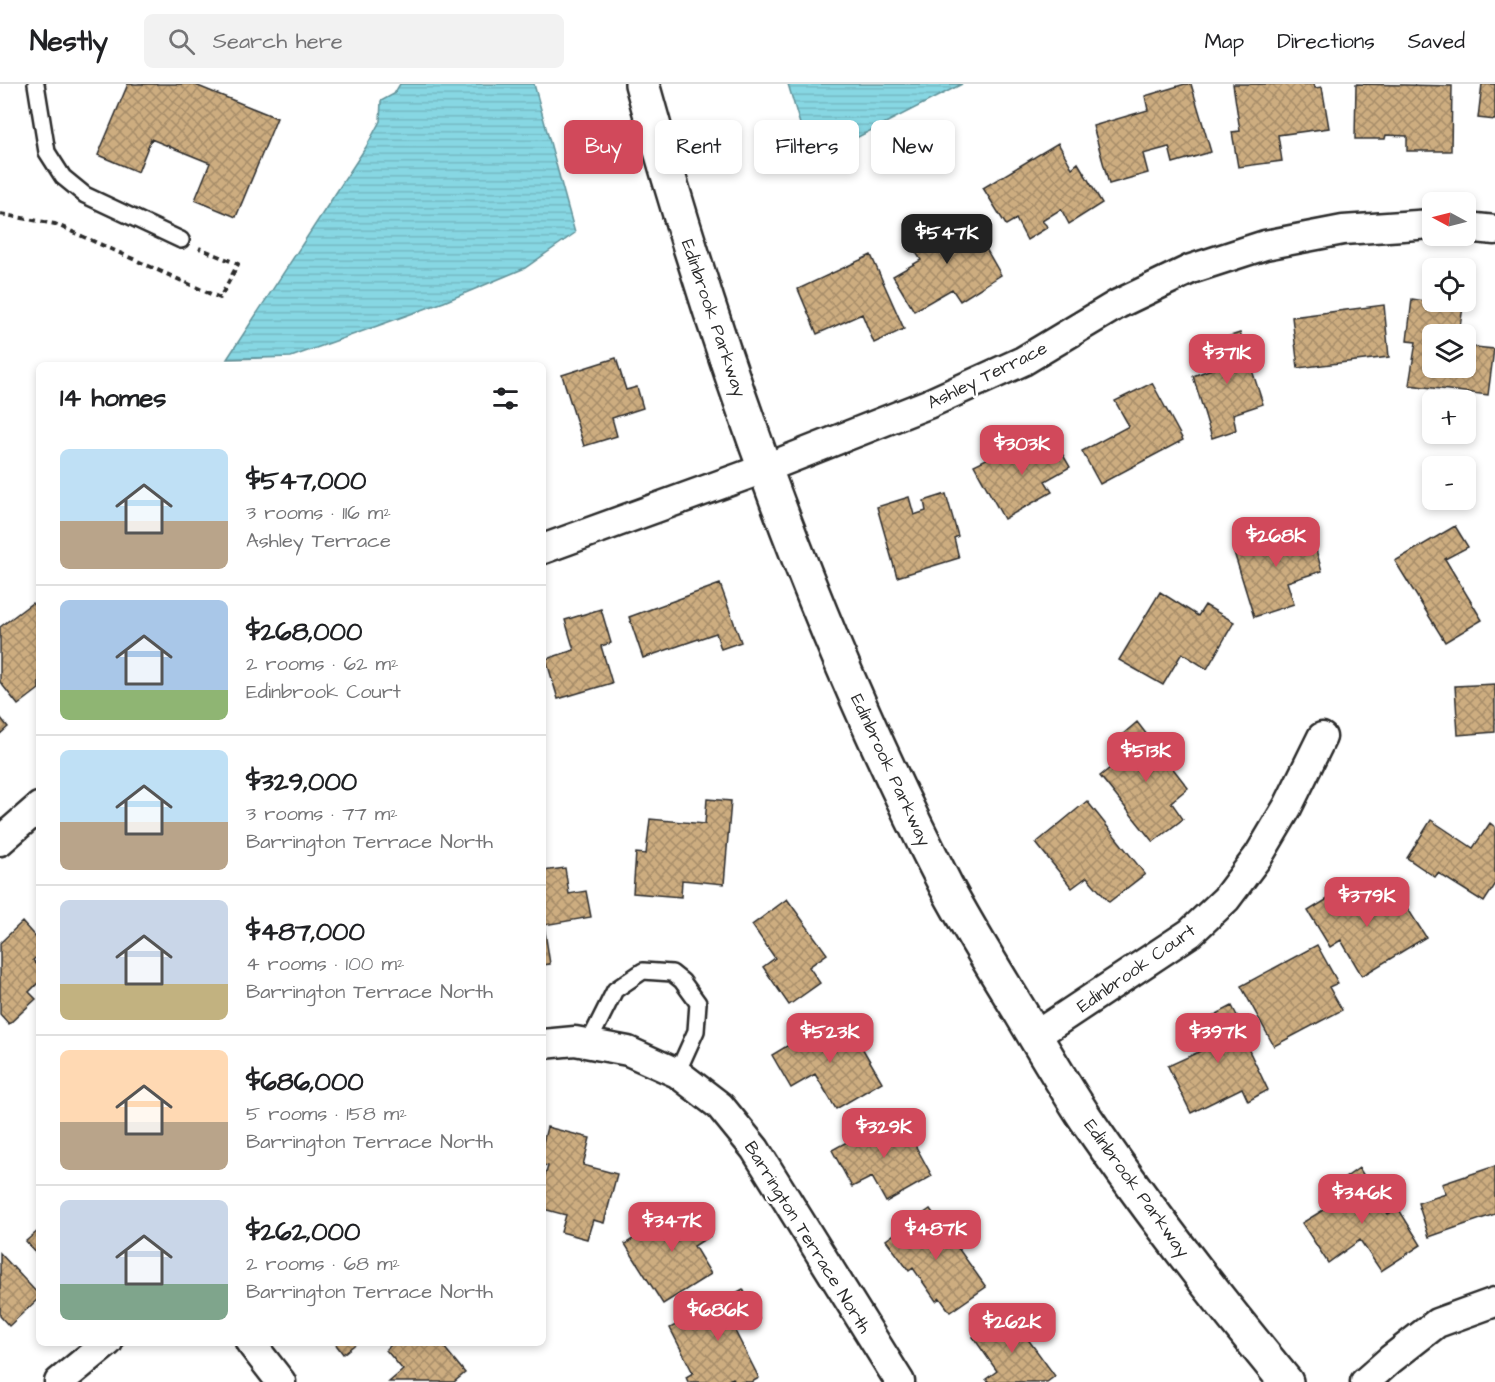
<!DOCTYPE html>
<html lang="en">
<head>
<meta charset="utf-8">
<style>
  :root { --surface:#fff; --page:#f2f2f2; --text:#202124; --muted:#757577; --line:#e0e0e0; --accent:#d1495b }
  body { margin:0; font-family:"Architects Daughter",sans-serif; background:var(--page); color:var(--text); height:100vh; display:flex; flex-direction:column; font-size:22px; white-space:nowrap }
  * { box-sizing:border-box; margin:0 }
  p { font-size:20px; color:var(--muted) }
  .icon { flex:none; width:33px; height:33px; fill:none; stroke:currentColor; stroke-width:2; stroke-linecap:round; stroke-linejoin:round }
  .map { position:relative; flex:1; overflow:hidden }
  .side { position:absolute; left:36px; top:278px; width:510px; height:984px; display:flex; flex-direction:column; background:var(--surface); border-radius:9px; box-shadow:0 3px 9px #0003 }
  .side>* { flex:none }
  .banner { position:absolute; left:564px; top:36px; width:570px; height:54px; display:flex; gap:12px }
  .needle { width:39px; rotate:277deg }
  .fabs { position:absolute; left:1422px; top:108px; display:grid; gap:12px }
  .fabs a { display:grid; place-items:center; width:54px; height:54px; border-radius:9px; background:var(--surface); box-shadow:0 3px 9px #0003; font-size:30px }
  .price { position:absolute; translate:-50% -51px; padding:0 14px; border-radius:12px; background:var(--accent); color:#fff; font-size:20px; line-height:39px; filter:drop-shadow(0 2px 3px #0008) }
  .price::after { content:''; position:absolute; left:50%; top:36px; width:18px; height:14px; margin-left:-9px; background:inherit; clip-path:polygon(0 0,100% 0,50% 100%) }
  .price.current { background:#222; color:#fff }
  ul { padding:0; list-style:none }
  li { display:flex; align-items:center; gap:18px; height:150px; padding:0 24px }
  li+li { border-top:2px solid var(--line) }
  li span { display:grid; place-items:center; flex:none; width:168px; height:120px; border-radius:9px; color:#555 }
  li>.icon { margin-inline-start:auto }
  span .icon { width:72px; height:72px; fill:#fffc; stroke-width:1 }
  li b { font-size:26px }
  h2 { display:flex; justify-content:space-between; align-items:center; height:72px; padding:0 24px; font-size:26px }
  .pill { padding:0 21px; border-radius:9px; background:var(--surface); box-shadow:0 3px 9px #0003; font-size:21px; line-height:54px }
  .pill.current { background:var(--accent); color:#fff }
  header { display:flex; align-items:center; gap:36px; box-sizing:border-box; height:84px; padding:0 30px; background:var(--surface); border-bottom:2px solid var(--line) }
  header strong { font-size:28px }
  nav { display:flex; gap:33px; margin-inline-start:auto; font-size:21px }
  .search { width:420px; height:54px; background:var(--page); display:flex; align-items:center; gap:15px; box-sizing:border-box; padding:0 21px; border-radius:9px; color:var(--muted); font-size:22px }
  .map>svg:first-child { display:block }
  .water { fill:url(#water-rules); stroke:#629299; stroke-width:1.5 }
  .building { fill:url(#building-cross-hatch); stroke:#2b2b2b; stroke-width:1.5 }
  .lines { fill:none; stroke-linecap:round; stroke-linejoin:round }
  .service-casing { stroke:#2b2b2b; stroke-width:20 }
  .minor-casing { stroke:#2b2b2b; stroke-width:33 }
  .tertiary-casing { stroke:#2b2b2b; stroke-width:38 }
  .path { stroke:#2b2b2b; stroke-width:4; stroke-dasharray:6 4.5; stroke-linecap:butt }
  .service { stroke:#fff; stroke-width:15 }
  .minor { stroke:#fff; stroke-width:28 }
  .tertiary { stroke:#fff; stroke-width:33 }
  .labels { text-anchor:middle; stroke-width:5; stroke-linejoin:round; paint-order:stroke }
  .street-label { font-size:18px; fill:#2b2b2b; stroke:#fff }
</style>
</head>
<body>
<header>
<strong>Nestly</strong>
<div class="search"><svg class="icon" aria-label="search" viewBox="0 0 24 24"><circle cx="10" cy="10" r="6"/><path d="M15 15l6 6"/></svg>Search here</div>
<nav><a>Map</a><a>Directions</a><a>Saved</a></nav>
</header>
<div class="map">
<svg width="1495" height="1298" viewBox="0 0 1495 1298">
  <defs>
    <pattern id="water-rules" width="6" height="5" patternUnits="userSpaceOnUse" patternTransform="scale(1.5)"><rect width="6" height="5" fill="#87d7e3"/><path d="M0 2.5h6" fill="none" stroke="#75b9c3"/></pattern>
    <pattern id="building-cross-hatch" width="8" height="8" patternUnits="userSpaceOnUse" patternTransform="scale(1.5)"><rect width="8" height="8" fill="#cdad80"/><path d="M0 0l8 8M0 8l8-8" fill="none" stroke="#a78d69"/></pattern>
  </defs>
  <rect width="100%" height="100%" fill="#fff"/>
  <filter id="ink" filterUnits="userSpaceOnUse"><feTurbulence type="fractalNoise" baseFrequency=".0167" numOctaves="2"/><feDisplacementMap in="SourceGraphic" scale="12" xChannelSelector="R" yChannelSelector="G"/><feConvolveMatrix kernelMatrix="1 2 1 2 8 2 1 2 1" color-interpolation-filters="sRGB"/></filter>
  <g filter="url(#ink)">
    <path class="water" d="M400,0H534L575,149L525,184L444,218L291,273L227,275L366,63L380,37L381,17L394,10Z
      M788,0H962L811,77Z"/>
    <path class="building" d="M128,0H193L277,34L236,133L195,116L210,79L151,55L138,88L98,71Z
      M1185,0H1191L1211,68L1173,79L1169,63L1143,70L1148,89L1109,100L1093,42L1148,26L1145,12Z
      M1233,0H1314L1315,4L1322,3L1329,44L1278,51L1282,77L1238,83L1232,48L1240,47Z
      M1356,0L1452,2L1451,67H1407V52L1386,51L1385,55H1355Z
      M1482,0H1495V36L1478,34Z
      M1058,59L1072,84L1078,79L1102,119L1069,140L1061,125L1042,137L1048,143L1027,156L1016,135L1006,141L983,104Z
      M968,133L1001,191L960,217L952,205L914,227L893,192L921,176L907,155L925,143L932,156Z
      M871,171L904,245L874,259L862,230L817,250L798,205Z
      M1412,215L1463,223L1459,250H1432V284H1466V262L1494,265L1488,311L1409,301L1416,258L1407,257Z
      M1384,221L1389,273L1298,284L1292,233Z
      M1240,249L1263,320L1233,330L1236,346L1212,354L1193,292L1217,283L1208,259Z
      M616,274L626,306L637,303L643,324L612,334L617,352L584,362L562,291Z
      M1152,299L1183,356L1100,400L1082,367L1129,342L1115,317Z
      M1052,352L1070,383L1045,397L1052,408L1004,435L974,381L1009,364L1013,374Z
      M946,410L958,452L954,454L959,474L897,493L877,423L909,413L914,431L926,427L924,417Z
      M1309,441L1322,487L1287,498L1294,520L1254,533L1233,465Z
      M1455,442L1468,463L1445,475L1482,536L1445,558L1395,477Z
      M720,500L741,558L721,565L716,549L643,574L629,533Z
      M1160,508L1198,532L1205,521L1234,538L1207,585L1182,569L1163,601L1119,576Z
      M32,519L39,528V605L18,621L0,598V543Z
      M601,525L611,559L601,562L612,599L558,615L546,575L574,566L565,536Z
      M1495,600V648L1458,651L1455,602Z
      M0,633L8,643L0,650Z
      M1137,638L1188,704L1171,718L1183,735L1153,758L1100,692L1125,672L1115,657Z
      M707,715L731,717L724,800L682,796L681,813L633,809L636,769L646,770L650,735L705,740Z
      M1087,717L1145,790L1109,818L1087,793L1072,804L1036,759Z
      M1431,736L1473,764L1490,739L1495,743V801L1484,818L1438,789L1435,793L1407,774Z
      M565,784L569,810L586,807L591,833L544,841L550,880L543,881V787Z
      M1352,800L1369,829L1399,811L1426,853L1362,892L1341,856L1330,863L1308,827Z
      M787,815L827,870L809,883L820,899L789,921L763,883L775,874L752,841Z
      M22,838L39,857V871L33,876L39,883V898L29,908L36,915L9,940L0,930V859Z
      M1317,861L1338,899L1329,903L1342,926L1274,962L1241,902Z
      M1232,922L1247,951L1242,952L1268,1006L1248,1017L1242,1004L1191,1029L1168,982L1201,967L1190,944Z
      M846,936L882,998L836,1025L815,990L791,1004L772,971L805,951L808,958Z
      M898,1030L932,1092L886,1118L872,1093L852,1103L832,1066Z
      M547,1043L590,1054L583,1081L617,1090L604,1139L593,1136L587,1155L561,1148L566,1131L543,1125V1099L548,1082L543,1081V1059Z
      M1495,1082V1130L1429,1153L1418,1119L1446,1110L1442,1100Z
      M1359,1084L1388,1130L1398,1124L1421,1161L1381,1187L1360,1156L1328,1179L1302,1139L1346,1112L1338,1099Z
      M689,1119L710,1152L694,1162L711,1190L663,1220L625,1160Z
      M930,1125L986,1203L950,1228L940,1214L936,1217L913,1184L909,1187L886,1156Z
      M39,1146V1173L26,1157Z
      M0,1169L39,1211V1214L9,1242L0,1232Z
      M743,1205L759,1235L735,1247L759,1294L752,1298H735L733,1294L724,1298H688L686,1293L693,1289L670,1244Z
      M1008,1228L1055,1292L1047,1298H989L986,1295L997,1287L973,1253Z
      M334,1258H358L343,1270Z
      M394,1258H440L465,1289L454,1298H389L403,1286L386,1266Z"/>
    <g class="lines">
      <defs>
        <path id="service" d="M36,0L47,68L63,93L85,111L181,156
          M588,960L615,906L643,887L672,889L682,897L698,919L696,947L677,989"/>
        <path id="minor" d="M1466,143L1495,146
          M543,465L766,384L928,320L1023,277L1118,220L1191,185L1265,161L1343,146L1432,140
          M0,757L39,723
          M1035,952L1190,849L1226,815L1259,771L1288,722L1322,653
          M543,960L575,957L628,967L677,989L720,1022L755,1065L900,1298
          M250,1258L281,1298
          M59,1298L108,1258
          M1365,1298L1391,1275L1437,1239L1495,1218"/>
        <path id="tertiary" d="M642,0C718,273 816,550 946,802C969,845 995,887 1021,929C1042,964 1063,1000 1086,1035C1148,1126 1216,1213 1286,1298"/>
      </defs>
      <use href="#service" class="service-casing"/>
      <use href="#minor" class="minor-casing"/>
      <use href="#tertiary" class="tertiary-casing"/>
      <path class="path" d="M0,130L55,140L220,214L238,180L199,164"/>
      <use href="#service" class="service"/>
      <use href="#minor" class="minor"/>
      <use href="#tertiary" class="tertiary"/>
    </g>
  </g>
  <g class="labels">
    <g class="street-label">
      <text transform="translate(714 234) rotate(71)" y="6">Edinbrook Parkway</text>
      <text transform="translate(987 291) rotate(-26)" y="6">Ashley Terrace</text>
      <text transform="translate(891 686) rotate(65)" y="6">Edinbrook Parkway</text>
      <text transform="translate(1136 884) rotate(-35)" y="6">Edinbrook Court</text>
      <text transform="translate(1137 1104) rotate(54)" y="6">Edinbrook Parkway</text>
      <text transform="translate(808 1153) rotate(58)" y="6">Barrington Terrace North</text>
    </g>
  </g>
</svg>
<div class="fabs">
<a><svg class="needle" viewBox="-14 -14 28 28"><path d="M0-13l5 13h-10z" fill="#e53935"/><path d="M0 13l5-13h-10z" fill="#757577"/></svg></a>
<a><svg class="icon" aria-label="locate" viewBox="0 0 24 24"><circle cx="12" cy="12" r="6"/><path d="M12 2v4M12 18v4M2 12h4M18 12h4"/></svg></a>
<a><svg class="icon" aria-label="layers" viewBox="0 0 24 24"><path d="M12 4l9 5-9 5-9-5zM3 14l9 5 9-5"/></svg></a>
<a>+</a>
<a>−</a>
</div>
<b class="price current" style="left:947px;top:181px">$547K</b>
<b class="price" style="left:1227px;top:301px">$371K</b>
<b class="price" style="left:1022px;top:392px">$303K</b>
<b class="price" style="left:1276px;top:484px">$268K</b>
<b class="price" style="left:1146px;top:699px">$513K</b>
<b class="price" style="left:1367px;top:844px">$379K</b>
<b class="price" style="left:830px;top:980px">$523K</b>
<b class="price" style="left:1218px;top:980px">$397K</b>
<b class="price" style="left:884px;top:1075px">$329K</b>
<b class="price" style="left:1362px;top:1141px">$346K</b>
<b class="price" style="left:672px;top:1169px">$347K</b>
<b class="price" style="left:936px;top:1177px">$487K</b>
<b class="price" style="left:718px;top:1258px">$686K</b>
<b class="price" style="left:1012px;top:1270px">$262K</b>
<div class="banner">
<a class="pill current">Buy</a>
<a class="pill">Rent</a>
<a class="pill">Filters</a>
<a class="pill">New</a>
</div>
<section class="side">
<h2>14 homes<svg class="icon" aria-label="filters" viewBox="0 0 24 24"><path d="M4 7h16M4 17h16"/><circle cx="9" cy="7" r="2"/><circle cx="15" cy="17" r="2"/></svg></h2>
<ul>
<li><span style="background:linear-gradient(#bfe0f5 60%,#b9a48a 0)"><svg class="icon" aria-label="home" viewBox="0 0 24 24"><path d="M3 11l9-7 9 7M6 9v11h12V9"/></svg></span><div><b>$547,000</b><p>3 rooms · 116 m²</p><p>Ashley Terrace</p></div></li>
<li><span style="background:linear-gradient(#a9c7e8 75%,#8fb573 0)"><svg class="icon" aria-label="home" viewBox="0 0 24 24"><path d="M3 11l9-7 9 7M6 9v11h12V9"/></svg></span><div><b>$268,000</b><p>2 rooms · 62 m²</p><p>Edinbrook Court</p></div></li>
<li><span style="background:linear-gradient(#bfe0f5 60%,#b9a48a 0)"><svg class="icon" aria-label="home" viewBox="0 0 24 24"><path d="M3 11l9-7 9 7M6 9v11h12V9"/></svg></span><div><b>$329,000</b><p>3 rooms · 77 m²</p><p>Barrington Terrace North</p></div></li>
<li><span style="background:linear-gradient(#c9d6e8 70%,#c2b280 0)"><svg class="icon" aria-label="home" viewBox="0 0 24 24"><path d="M3 11l9-7 9 7M6 9v11h12V9"/></svg></span><div><b>$487,000</b><p>4 rooms · 100 m²</p><p>Barrington Terrace North</p></div></li>
<li><span style="background:linear-gradient(#ffd9b3 60%,#b9a48a 0)"><svg class="icon" aria-label="home" viewBox="0 0 24 24"><path d="M3 11l9-7 9 7M6 9v11h12V9"/></svg></span><div><b>$686,000</b><p>5 rooms · 158 m²</p><p>Barrington Terrace North</p></div></li>
<li><span style="background:linear-gradient(#c9d6e8 70%,#7fa58c 0)"><svg class="icon" aria-label="home" viewBox="0 0 24 24"><path d="M3 11l9-7 9 7M6 9v11h12V9"/></svg></span><div><b>$262,000</b><p>2 rooms · 68 m²</p><p>Barrington Terrace North</p></div></li>
</ul>
</section>
</div>
</body>
</html>
